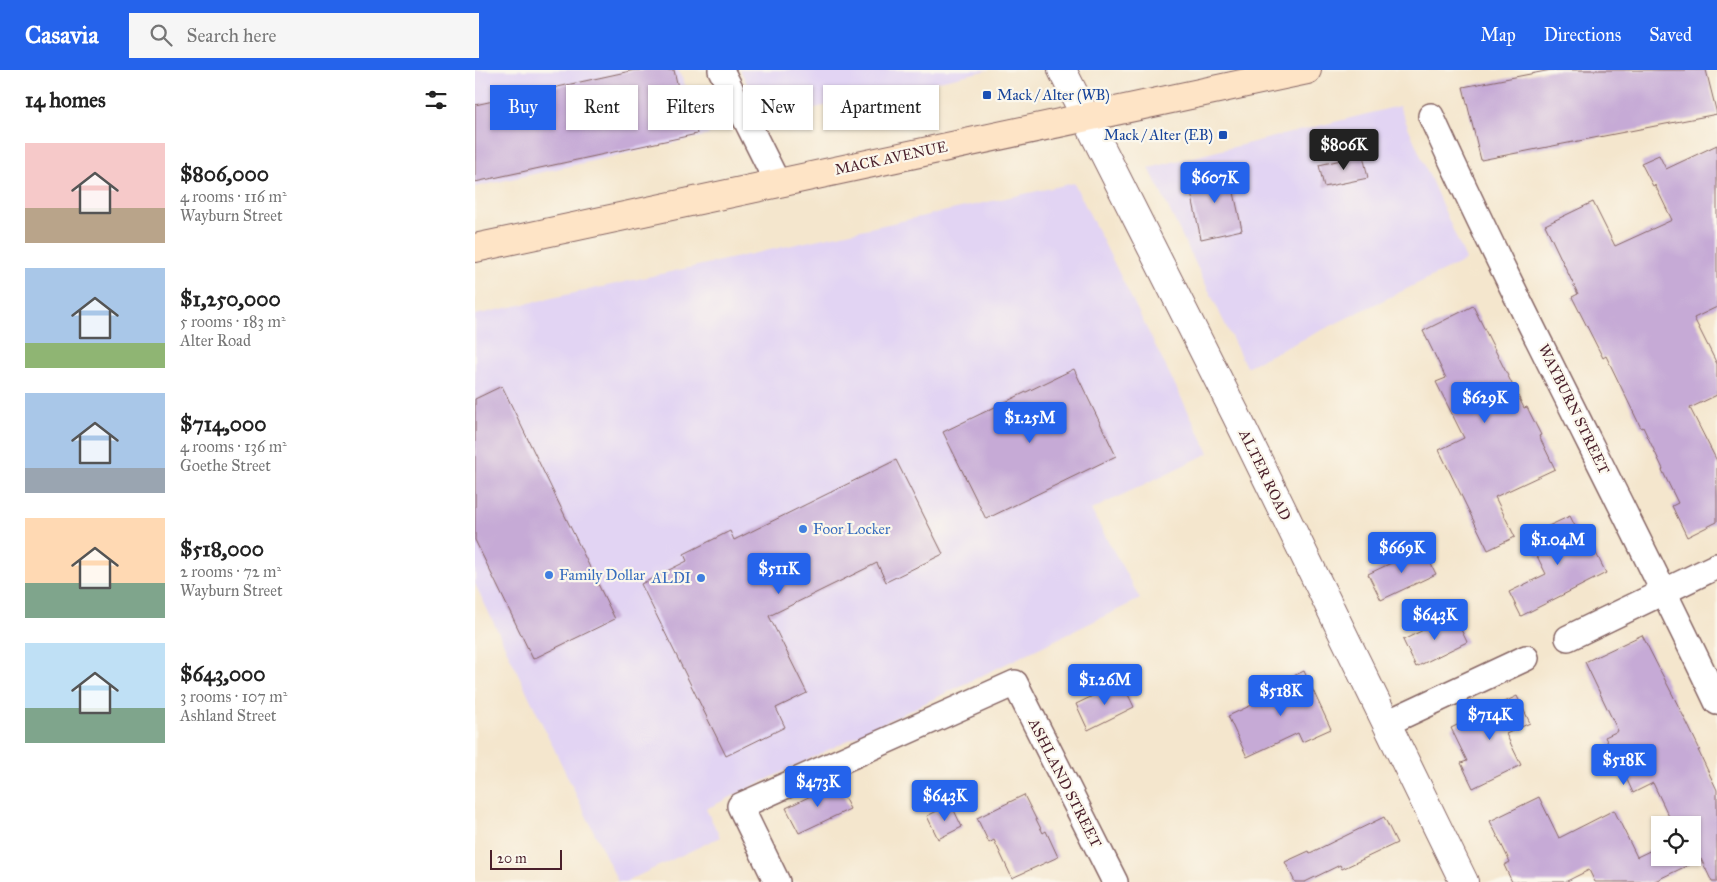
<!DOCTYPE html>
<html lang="en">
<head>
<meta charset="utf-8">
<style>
  :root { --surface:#fff; --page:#f6f6f6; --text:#222; --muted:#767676; --accent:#2563eb }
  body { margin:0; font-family:"IM FELL Great Primer",serif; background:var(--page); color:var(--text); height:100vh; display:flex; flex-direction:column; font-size:19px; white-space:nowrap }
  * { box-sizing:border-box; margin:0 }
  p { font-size:16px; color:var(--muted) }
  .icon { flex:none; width:28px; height:28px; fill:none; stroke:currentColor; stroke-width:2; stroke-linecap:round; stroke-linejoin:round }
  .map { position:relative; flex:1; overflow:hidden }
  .details { display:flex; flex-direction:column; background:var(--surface); width:475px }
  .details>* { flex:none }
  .banner { position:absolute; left:15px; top:15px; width:475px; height:45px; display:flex; gap:10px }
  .controls { position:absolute; left:1176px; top:746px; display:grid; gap:10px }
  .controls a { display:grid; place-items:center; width:50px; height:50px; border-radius:0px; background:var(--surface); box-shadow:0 1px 4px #0004; font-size:25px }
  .scale { position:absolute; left:15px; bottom:12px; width:72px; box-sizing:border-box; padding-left:5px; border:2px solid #4a1f2b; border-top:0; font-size:14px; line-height:18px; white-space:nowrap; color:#4a1f2b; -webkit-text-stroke:4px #fbf7ec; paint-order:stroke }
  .price { position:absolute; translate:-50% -42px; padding:0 11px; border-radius:5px; background:var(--accent); color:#fff; font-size:16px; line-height:32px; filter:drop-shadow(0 1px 2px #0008) }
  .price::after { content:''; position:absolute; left:50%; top:30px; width:15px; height:11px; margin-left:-8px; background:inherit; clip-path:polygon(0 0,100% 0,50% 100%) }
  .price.on { background:#222; color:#fff }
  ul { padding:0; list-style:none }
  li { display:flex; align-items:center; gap:15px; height:125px; padding:0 25px }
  li span { display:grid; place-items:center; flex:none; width:140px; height:100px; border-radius:0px; color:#555 }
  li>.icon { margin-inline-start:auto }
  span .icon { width:60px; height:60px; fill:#fffc; stroke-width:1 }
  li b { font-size:21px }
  h2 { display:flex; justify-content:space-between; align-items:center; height:60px; padding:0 25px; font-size:21px }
  .tag { padding:0 18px; border-radius:0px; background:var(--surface); box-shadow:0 1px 4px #0004; font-size:18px; line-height:45px }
  .tag.on { background:var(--accent); color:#fff }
  header { display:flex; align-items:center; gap:30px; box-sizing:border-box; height:70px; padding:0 25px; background:var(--accent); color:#fff }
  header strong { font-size:24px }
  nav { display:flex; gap:28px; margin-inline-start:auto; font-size:18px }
  .search { width:350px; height:45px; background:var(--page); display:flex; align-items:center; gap:12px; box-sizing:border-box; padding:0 18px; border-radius:0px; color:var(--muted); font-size:19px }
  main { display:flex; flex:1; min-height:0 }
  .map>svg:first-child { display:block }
  .built { fill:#e2d4f3 }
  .building { fill:#c6aad6 }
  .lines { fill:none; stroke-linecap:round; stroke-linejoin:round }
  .minor-casing { stroke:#866564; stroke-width:28 }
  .tertiary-casing { stroke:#866564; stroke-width:30 }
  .secondary-casing { stroke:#866564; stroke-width:30 }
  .minor { stroke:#fff; stroke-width:25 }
  .tertiary { stroke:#fff; stroke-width:28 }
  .secondary { stroke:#fee4c6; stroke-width:28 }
  .transit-dot { fill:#1a4fb4; stroke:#fbf7ec; stroke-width:2 }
  .shop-dot { fill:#3f7fe0; stroke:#fbf7ec; stroke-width:2 }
  .labels { text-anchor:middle; stroke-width:4.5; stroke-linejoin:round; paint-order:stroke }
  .transit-label { font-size:15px; fill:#164399; stroke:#fbf7ec; text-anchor:start }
  .street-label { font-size:15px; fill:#4a1f2b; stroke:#fbf7ec }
  .shop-label { font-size:15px; fill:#366cbe; stroke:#fbf7ec; text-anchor:start }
</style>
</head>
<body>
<header>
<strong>Casavia</strong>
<div class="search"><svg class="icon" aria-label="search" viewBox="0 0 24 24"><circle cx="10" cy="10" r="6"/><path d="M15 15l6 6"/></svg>Search here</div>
<nav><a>Map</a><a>Directions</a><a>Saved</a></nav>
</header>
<main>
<section class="details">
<h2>14 homes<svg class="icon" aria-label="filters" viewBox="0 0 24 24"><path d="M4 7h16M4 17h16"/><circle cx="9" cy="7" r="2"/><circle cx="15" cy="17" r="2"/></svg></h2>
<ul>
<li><span style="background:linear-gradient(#f6c9c9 65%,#b9a48a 0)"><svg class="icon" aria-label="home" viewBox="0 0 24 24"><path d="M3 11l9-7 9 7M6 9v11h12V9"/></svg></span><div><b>$806,000</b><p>4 rooms · 116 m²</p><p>Wayburn Street</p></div></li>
<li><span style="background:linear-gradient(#a9c7e8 75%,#8fb573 0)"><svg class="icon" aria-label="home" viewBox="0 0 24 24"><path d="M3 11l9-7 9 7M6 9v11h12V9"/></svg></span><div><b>$1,250,000</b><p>5 rooms · 183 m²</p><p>Alter Road</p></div></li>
<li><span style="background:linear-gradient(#a9c7e8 75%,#9aa5b1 0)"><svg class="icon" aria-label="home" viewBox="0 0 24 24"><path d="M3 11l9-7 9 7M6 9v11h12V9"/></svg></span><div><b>$714,000</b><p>4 rooms · 136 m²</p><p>Goethe Street</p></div></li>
<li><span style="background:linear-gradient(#ffd9b3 65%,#7fa58c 0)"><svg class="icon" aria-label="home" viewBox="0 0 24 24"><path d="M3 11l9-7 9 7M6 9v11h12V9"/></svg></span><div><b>$518,000</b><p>2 rooms · 72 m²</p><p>Wayburn Street</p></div></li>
<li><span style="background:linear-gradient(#bfe0f5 65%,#7fa58c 0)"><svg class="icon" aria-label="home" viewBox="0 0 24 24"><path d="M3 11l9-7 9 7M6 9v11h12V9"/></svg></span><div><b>$643,000</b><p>3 rooms · 107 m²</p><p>Ashland Street</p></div></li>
</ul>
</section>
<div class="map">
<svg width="1242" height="812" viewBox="0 0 1242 812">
  <rect width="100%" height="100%" fill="#fbf7ec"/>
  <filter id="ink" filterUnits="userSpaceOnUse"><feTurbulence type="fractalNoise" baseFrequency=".02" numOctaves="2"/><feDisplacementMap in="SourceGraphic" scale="10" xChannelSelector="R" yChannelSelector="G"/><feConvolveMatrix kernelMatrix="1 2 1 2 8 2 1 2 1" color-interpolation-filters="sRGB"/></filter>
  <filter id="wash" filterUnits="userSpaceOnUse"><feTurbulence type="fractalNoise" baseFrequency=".0096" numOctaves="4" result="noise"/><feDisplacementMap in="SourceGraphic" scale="20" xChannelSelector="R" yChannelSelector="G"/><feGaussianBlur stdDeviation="1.12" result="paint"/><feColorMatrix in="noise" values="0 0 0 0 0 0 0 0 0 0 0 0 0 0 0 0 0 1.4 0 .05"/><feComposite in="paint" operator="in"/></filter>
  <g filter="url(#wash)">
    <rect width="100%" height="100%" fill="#f4e6cd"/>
    <path class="built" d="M0,0H203L234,65L0,117Z
      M265,0H514L290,49Z
      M924,36L991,190L771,297L674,98Z
      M599,113L734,383L616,440L665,529L231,739L245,767L150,812H143L0,514V245Z"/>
    <g id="blocks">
      <path class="building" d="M160,0H199L207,35L216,33L222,64L0,112V35Z
        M1076,0H1231L1242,44L1006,90L988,17Z
        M1242,75V237L1219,248L1242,294V325L1215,338L1242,391V452L1212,467L1197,436L1203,433L1187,400L1188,399L1168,357L1166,358L1131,286L1128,288L1097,227L1103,224L1070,155L1118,132L1140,176L1197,150L1180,115L1178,116L1166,93L1184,85L1191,99Z
        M888,85L893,108L849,117L844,95Z
        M754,99L767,160L726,169L713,108Z
        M998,236L1049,338L1052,337L1066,365L1064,366L1080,399L1020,427L1040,467L1013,480L964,380L989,368L961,312L971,308L948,261Z
        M599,299L641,386L511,449L468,362Z
        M27,316L140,549L58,589L0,470V329Z
        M421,390L468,484L411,512L402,493L294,546L332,623L301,638L310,657L251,686L166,514L212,491L209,484L255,461L259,470Z
        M1095,446L1113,482L1119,479L1131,503L1046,546L1034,522L1071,504L1052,466Z
        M948,478L961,504L906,530L893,504Z
        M979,545L992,572L941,597L928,570Z
        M1167,565L1212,653L1225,680H1223L1242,720V812H1237L1226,789L1178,812H1120L1114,800L1090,812H1037L1029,795L1035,792L1015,751L1064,727L1084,768L1139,740L1162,787L1185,776V788H1218V755H1198L1178,713L1158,723L1140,683L1138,684L1130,667L1143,661L1110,592Z
        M829,601L856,659L827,672L823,663L772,687L753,646L805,622L801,614Z
        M647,612L659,637L613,660L601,634Z
        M1042,626L1055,653L1031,664L1046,695L998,718L986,693L992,691L976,658Z
        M362,713L375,739L324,763L311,738Z
        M549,725L568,763L571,761L583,787L537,808L519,770L514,773L502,748Z
        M476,734L487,757L463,769L452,746Z
        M909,747L922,773L867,799L865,795L830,812H820L810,792L834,781L835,783Z"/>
    </g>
  </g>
  <g filter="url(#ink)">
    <use href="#blocks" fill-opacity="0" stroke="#866564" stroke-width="1"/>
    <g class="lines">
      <defs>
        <path id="minor" d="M246,0L302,112
          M956,46C1046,244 1149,435 1242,632
          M1093,568L1242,496
          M912,653L1051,588
          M302,812L265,736L540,613L640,812"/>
        <path id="tertiary" d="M587,0L761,345L989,812"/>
        <path id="secondary" d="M0,178L832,0"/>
      </defs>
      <use href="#minor" class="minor-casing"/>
      <use href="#tertiary" class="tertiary-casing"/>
      <use href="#secondary" class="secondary-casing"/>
      <use href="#minor" class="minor"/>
      <use href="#tertiary" class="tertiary"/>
      <use href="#secondary" class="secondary"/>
    </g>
  </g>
  <g class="transit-dot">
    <rect x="507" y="20" width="10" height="10" rx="2.5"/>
    <rect x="743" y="60" width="10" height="10" rx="2.5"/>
  </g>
  <g class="shop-dot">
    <circle cx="328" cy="459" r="5"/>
    <circle cx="74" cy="505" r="5"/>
    <circle cx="226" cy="508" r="5"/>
  </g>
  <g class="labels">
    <g class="transit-label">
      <text x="522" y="30">Mack / Alter (WB)</text>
      <text x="738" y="70" text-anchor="end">Mack / Alter (EB)</text>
    </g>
    <g class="street-label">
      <text transform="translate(416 88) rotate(-12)" y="5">MACK AVENUE</text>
      <text transform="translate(1099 339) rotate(64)" y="5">WAYBURN STREET</text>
      <text transform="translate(790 405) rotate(64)" y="5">ALTER ROAD</text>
      <text transform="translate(590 713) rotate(63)" y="5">ASHLAND STREET</text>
    </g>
    <g class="shop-label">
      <text x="338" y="464">Foor Locker</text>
      <text x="84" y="510">Family Dollar</text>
      <text x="216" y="513" text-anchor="end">ALDI</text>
    </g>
  </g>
</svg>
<div class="controls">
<a><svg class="icon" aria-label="locate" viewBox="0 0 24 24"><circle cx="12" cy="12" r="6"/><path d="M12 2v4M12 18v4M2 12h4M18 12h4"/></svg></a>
</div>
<div class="scale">20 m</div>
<b class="price on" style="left:869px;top:101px">$806K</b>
<b class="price" style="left:740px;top:134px">$607K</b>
<b class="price" style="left:1010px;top:354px">$629K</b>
<b class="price" style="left:555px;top:374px">$1.25M</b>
<b class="price" style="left:1083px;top:496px">$1.04M</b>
<b class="price" style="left:927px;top:504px">$669K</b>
<b class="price" style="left:304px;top:525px">$511K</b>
<b class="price" style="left:960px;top:571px">$643K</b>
<b class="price" style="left:630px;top:636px">$1.26M</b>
<b class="price" style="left:806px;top:647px">$518K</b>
<b class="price" style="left:1015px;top:671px">$714K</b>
<b class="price" style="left:1149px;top:716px">$518K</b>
<b class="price" style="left:343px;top:738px">$473K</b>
<b class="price" style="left:470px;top:752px">$643K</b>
<div class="banner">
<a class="tag on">Buy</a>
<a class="tag">Rent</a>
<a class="tag">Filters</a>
<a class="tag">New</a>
<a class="tag">Apartment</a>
</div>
</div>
</main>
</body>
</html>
